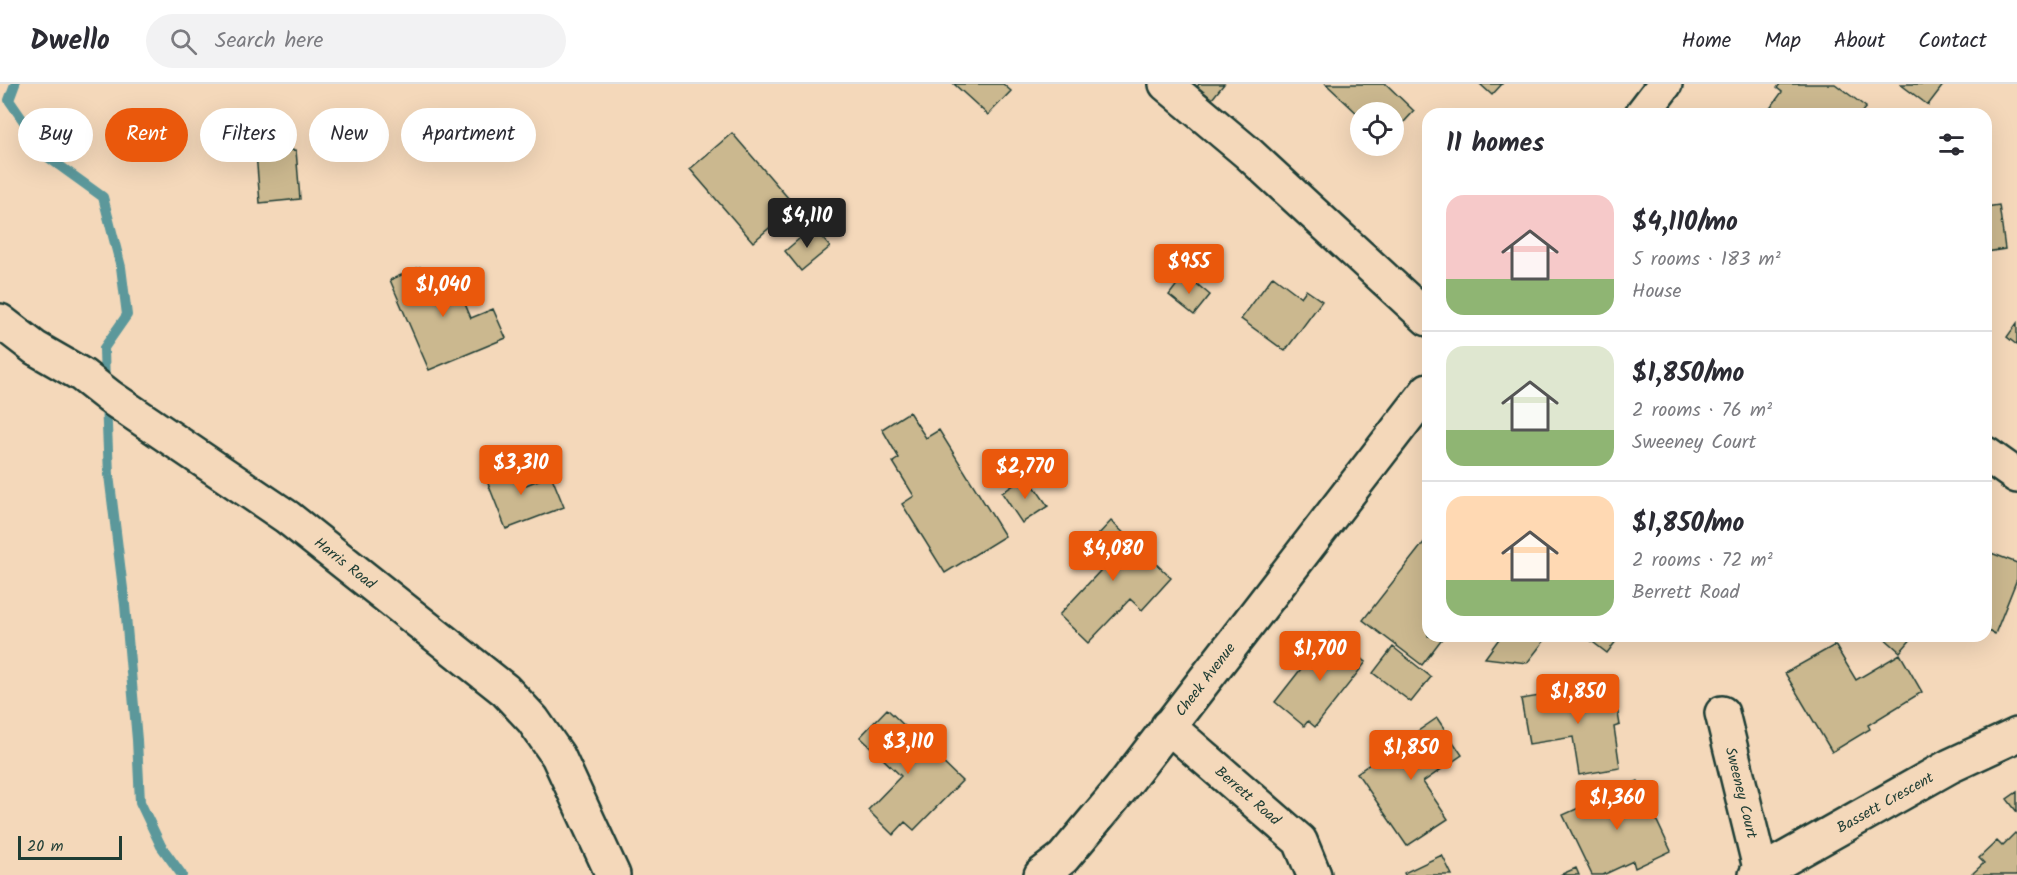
<!DOCTYPE html>
<html lang="en">
<head>
<meta charset="utf-8">
<style>
  :root { --surface:#fff; --page:#f2f2f3; --text:#2b2b33; --muted:#7c7c81; --line:#e1e1e2; --accent:#ea580c }
  body { margin:0; font-family:Kalam,sans-serif; background:var(--page); color:var(--text); height:100vh; display:flex; flex-direction:column; font-size:22px; white-space:nowrap }
  * { box-sizing:border-box; margin:0 }
  p { font-size:20px; color:var(--muted) }
  .icon { flex:none; width:33px; height:33px; fill:none; stroke:currentColor; stroke-width:2; stroke-linecap:round; stroke-linejoin:round }
  .map { position:relative; flex:1; overflow:hidden }
  .panel { position:absolute; left:1422px; top:24px; width:570px; height:534px; display:flex; flex-direction:column; background:var(--surface); border-radius:18px; box-shadow:0 6px 24px #0002 }
  .panel>* { flex:none }
  .hud { position:absolute; left:18px; top:24px; width:570px; height:54px; display:flex; gap:12px }
  .tools { position:absolute; left:1350px; top:18px; display:grid; gap:12px }
  .tools a { display:grid; place-items:center; width:54px; height:54px; border-radius:50%; background:var(--surface); box-shadow:0 6px 24px #0002; font-size:30px }
  .scale { position:absolute; left:18px; bottom:15px; width:104px; box-sizing:border-box; padding-left:6px; border:3px solid #1f3d34; border-top:0; font-size:16px; line-height:21px; white-space:nowrap; color:#1f3d34; -webkit-text-stroke:4px #f4d8ba; paint-order:stroke }
  .price { position:absolute; translate:-50% -51px; padding:0 14px; border-radius:6px; background:var(--accent); color:#fff; font-size:20px; line-height:39px; filter:drop-shadow(0 2px 3px #0008) }
  .price::after { content:''; position:absolute; left:50%; top:36px; width:18px; height:14px; margin-left:-9px; background:inherit; clip-path:polygon(0 0,100% 0,50% 100%) }
  .price.on { background:#222; color:#fff }
  ul { padding:0; list-style:none }
  li { display:flex; align-items:center; gap:18px; height:150px; padding:0 24px }
  li+li { border-top:2px solid var(--line) }
  li span { display:grid; place-items:center; flex:none; width:168px; height:120px; border-radius:18px; color:#555 }
  li>.icon { margin-inline-start:auto }
  span .icon { width:72px; height:72px; fill:#fffc; stroke-width:1 }
  li b { font-size:26px }
  h2 { display:flex; justify-content:space-between; align-items:center; height:72px; padding:0 24px; font-size:26px }
  .chip { padding:0 21px; border-radius:27px; background:var(--surface); box-shadow:0 6px 24px #0002; font-size:21px; line-height:54px }
  .chip.on { background:var(--accent); color:#fff }
  header { display:flex; align-items:center; gap:36px; box-sizing:border-box; height:84px; padding:0 30px; background:var(--surface); border-bottom:2px solid var(--line) }
  header strong { font-size:28px }
  nav { display:flex; gap:33px; margin-inline-start:auto; font-size:21px }
  .search { width:420px; height:54px; background:var(--page); display:flex; align-items:center; gap:15px; box-sizing:border-box; padding:0 21px; border-radius:33px; color:var(--muted); font-size:22px }
  .map>svg:first-child { display:block }
  .lines { fill:none; stroke-linecap:round; stroke-linejoin:round }
  .stream { stroke:#5c989b; stroke-width:10 }
  .building { fill:#cbb88f; stroke:#1f3d34; stroke-width:1.5 }
  .street-casing { stroke:#1f3d34; stroke-width:38 }
  .street { stroke:#f4d8ba; stroke-width:33 }
  .labels { text-anchor:middle; stroke-width:4.5; stroke-linejoin:round; paint-order:stroke }
  .street-label { font-size:15px; fill:#1f3d34; stroke:#f4d8ba }
</style>
</head>
<body>
<header>
<strong>Dwello</strong>
<div class="search"><svg class="icon" aria-label="search" viewBox="0 0 24 24"><circle cx="10" cy="10" r="6"/><path d="M15 15l6 6"/></svg>Search here</div>
<nav><a>Home</a><a>Map</a><a>About</a><a>Contact</a></nav>
</header>
<div class="map">
<svg width="2017" height="791" viewBox="0 0 2017 791">
  <rect width="100%" height="100%" fill="#f4d8ba"/>
  <filter id="ink" filterUnits="userSpaceOnUse"><feTurbulence type="fractalNoise" baseFrequency=".0167" numOctaves="2"/><feDisplacementMap in="SourceGraphic" scale="12" xChannelSelector="R" yChannelSelector="G"/><feConvolveMatrix kernelMatrix="1 2 1 2 8 2 1 2 1" color-interpolation-filters="sRGB"/></filter>
  <g filter="url(#ink)">
    <g class="lines">
      <path class="stream" d="M15,0L9,16L49,74L103,113L121,183L127,231L104,264L105,302
        M106,317L109,391L125,521L137,656L140,718L161,762L182,791"/>
    </g>
    <path class="building" d="M954,0H1003L1011,7L988,31Z
      M1199,0H1224L1212,15L1197,3Z
      M1326,0H1386L1414,27L1394,49V28H1360V32Z
      M1480,0H1502L1492,11Z
      M1780,0H1835L1866,23L1860,30H1766L1782,8L1777,4Z
      M1900,0H1944L1928,21Z
      M732,49L795,122L753,158L690,85Z
      M296,66L300,115L260,119L256,69Z
      M1999,121L2005,165L1986,168V123Z
      M813,143L830,163L801,187L785,167Z
      M420,183L426,198L451,187L471,234L493,225L506,254L429,286L390,196Z
      M1185,190L1210,211L1194,231L1169,211Z
      M1273,192L1301,213L1306,206L1322,217L1285,267L1241,235Z
      M2017,239V261L2007,253Z
      M909,328L926,354L939,346L1005,452L945,489L902,420L914,412L893,378L899,374L882,345Z
      M510,376L521,403L551,391L564,423L506,445L483,387Z
      M1027,392L1048,422L1022,439L1002,409Z
      M1111,437L1171,494L1142,526L1130,515L1088,559L1059,531L1100,487L1081,469Z
      M1425,457L1428,459V552H1444L1422,581L1363,536Z
      M1986,467L2017,479V495L1995,550L1986,546Z
      M1329,549L1366,578L1315,643L1308,637L1304,642L1275,618Z
      M1501,552H1548L1527,579L1485,574Z
      M1585,552H1620L1607,569Z
      M1882,552H1914L1900,568Z
      M1835,561L1856,596L1900,570L1922,608L1868,641L1870,645L1832,668L1785,589Z
      M1393,563L1431,593L1411,618L1373,589Z
      M1613,600L1620,641L1614,643L1620,684L1579,691L1573,653L1529,660L1521,615Z
      M887,625L962,697L914,746L905,738L893,751L868,726L901,692L860,653Z
      M1437,634L1462,671L1423,698L1448,735L1407,762L1357,689Z
      M1638,697L1671,767L1635,784L1633,777L1603,791H1592L1563,731Z
      M2017,708V728L2007,715Z
      M2015,749L2017,751V791H1971L1984,779L1979,774L1997,757L2002,762Z
      M1442,771L1452,791H1405L1404,789Z
      M1576,784L1579,791H1560Z"/>
    <g class="lines">
      <defs>
        <g id="street">
          <path d="M1166,0L1248,69L1428,235"/>
          <path d="M1642,30L1665,0"/>
          <path id="s1" d="M0,237L35,264L82,291L110,313L287,433L505,606L533,636L558,672L613,791"/>
          <path d="M1986,370L2017,392"/>
          <path id="s2" d="M1722,629L1761,788"/>
          <path id="s3" d="M1168,642L1300,757L1314,791"/>
          <path id="s4" d="M1041,791L1063,774L1120,706L1428,306"/>
          <path id="s5" d="M1756,791L1950,682L2017,651"/>
        </g>
      </defs>
      <use href="#street" class="street-casing"/>
      <use href="#street" class="street"/>
    </g>
  </g>
  <g class="labels">
    <g class="street-label">
      <text dy="5" stroke="none"><textPath href="#s1" startOffset="422">Harris Road</textPath></text>
      <text dy="5" stroke="none"><textPath href="#s4" startOffset="256">Cheek Avenue</textPath></text>
      <text dy="5" stroke="none"><textPath href="#s2" startOffset="82">Sweeney Court</textPath></text>
      <text dy="5" stroke="none"><textPath href="#s3" startOffset="106">Berrett Road</textPath></text>
      <text dy="5" stroke="none"><textPath href="#s5" startOffset="148">Bassett Crescent</textPath></text>
    </g>
  </g>
</svg>
<div class="tools">
<a><svg class="icon" aria-label="locate" viewBox="0 0 24 24"><circle cx="12" cy="12" r="6"/><path d="M12 2v4M12 18v4M2 12h4M18 12h4"/></svg></a>
</div>
<div class="scale">20 m</div>
<b class="price on" style="left:807px;top:165px">$4,110</b>
<b class="price" style="left:1189px;top:211px">$955</b>
<b class="price" style="left:443px;top:234px">$1,040</b>
<b class="price" style="left:521px;top:412px">$3,310</b>
<b class="price" style="left:1025px;top:416px">$2,770</b>
<b class="price" style="left:1113px;top:498px">$4,080</b>
<b class="price" style="left:1320px;top:598px">$1,700</b>
<b class="price" style="left:1578px;top:641px">$1,850</b>
<b class="price" style="left:908px;top:691px">$3,110</b>
<b class="price" style="left:1411px;top:697px">$1,850</b>
<b class="price" style="left:1617px;top:747px">$1,360</b>
<div class="hud">
<a class="chip">Buy</a>
<a class="chip on">Rent</a>
<a class="chip">Filters</a>
<a class="chip">New</a>
<a class="chip">Apartment</a>
</div>
<section class="panel">
<h2>11 homes<svg class="icon" aria-label="filters" viewBox="0 0 24 24"><path d="M4 7h16M4 17h16"/><circle cx="9" cy="7" r="2"/><circle cx="15" cy="17" r="2"/></svg></h2>
<ul>
<li><span style="background:linear-gradient(#f6c9c9 70%,#8fb573 0)"><svg class="icon" aria-label="home" viewBox="0 0 24 24"><path d="M3 11l9-7 9 7M6 9v11h12V9"/></svg></span><div><b>$4,110/mo</b><p>5 rooms · 183 m²</p><p>House</p></div></li>
<li><span style="background:linear-gradient(#dfe7d0 70%,#8fb573 0)"><svg class="icon" aria-label="home" viewBox="0 0 24 24"><path d="M3 11l9-7 9 7M6 9v11h12V9"/></svg></span><div><b>$1,850/mo</b><p>2 rooms · 76 m²</p><p>Sweeney Court</p></div></li>
<li><span style="background:linear-gradient(#ffd9b3 70%,#8fb573 0)"><svg class="icon" aria-label="home" viewBox="0 0 24 24"><path d="M3 11l9-7 9 7M6 9v11h12V9"/></svg></span><div><b>$1,850/mo</b><p>2 rooms · 72 m²</p><p>Berrett Road</p></div></li>
</ul>
</section>
</div>
</body>
</html>
